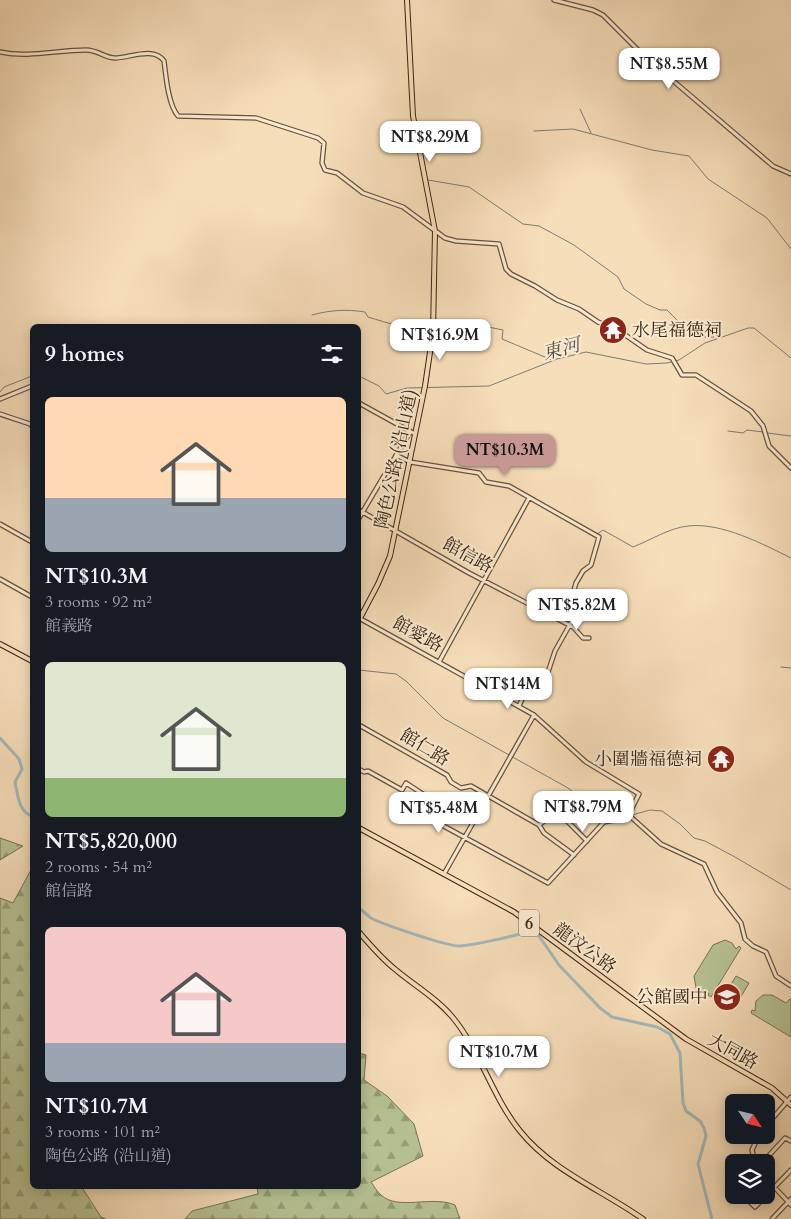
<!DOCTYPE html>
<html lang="en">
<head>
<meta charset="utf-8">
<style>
  :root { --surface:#171b24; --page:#242831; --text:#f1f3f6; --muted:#9ea1a6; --accent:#c59692 }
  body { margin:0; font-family:Cardo,"Noto Serif TC",serif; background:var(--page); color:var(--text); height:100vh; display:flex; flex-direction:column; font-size:19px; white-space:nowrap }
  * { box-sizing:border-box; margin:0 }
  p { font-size:16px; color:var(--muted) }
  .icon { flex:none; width:28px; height:28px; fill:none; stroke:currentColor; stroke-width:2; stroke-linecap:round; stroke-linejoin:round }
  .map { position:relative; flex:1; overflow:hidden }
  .panel { position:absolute; left:30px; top:324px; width:331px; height:865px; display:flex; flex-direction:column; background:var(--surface); border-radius:8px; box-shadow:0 2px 12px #0003 }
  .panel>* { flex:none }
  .needle { width:32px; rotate:125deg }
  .buttons { position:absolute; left:725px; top:1094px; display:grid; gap:10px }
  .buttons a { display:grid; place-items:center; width:50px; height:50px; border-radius:8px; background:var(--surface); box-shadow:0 2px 12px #0003; font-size:25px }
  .price { position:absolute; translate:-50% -42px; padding:0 11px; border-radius:10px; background:#fff; color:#222; font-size:16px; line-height:32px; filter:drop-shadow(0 1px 2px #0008) }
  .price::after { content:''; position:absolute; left:50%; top:30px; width:15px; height:11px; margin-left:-8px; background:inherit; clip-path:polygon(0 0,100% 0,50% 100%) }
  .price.selected { background:var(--accent); color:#111 }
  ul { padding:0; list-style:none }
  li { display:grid; align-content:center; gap:10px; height:265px; padding:0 15px }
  li span { display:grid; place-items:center; height:155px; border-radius:8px; color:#555 }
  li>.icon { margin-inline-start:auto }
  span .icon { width:90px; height:90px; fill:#fffc; stroke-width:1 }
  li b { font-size:21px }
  h2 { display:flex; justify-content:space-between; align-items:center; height:60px; padding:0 15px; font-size:21px }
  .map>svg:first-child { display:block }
  .grass { fill:#b7c294; stroke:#787354 }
  .forest { fill:url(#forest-firs); stroke:#787354 }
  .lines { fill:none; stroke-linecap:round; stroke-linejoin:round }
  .stream { stroke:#787d78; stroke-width:1 }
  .canal { stroke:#a2b9bb; stroke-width:3 }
  .minor-casing { stroke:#68523e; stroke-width:5.5 }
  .major-casing { stroke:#392414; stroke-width:6 }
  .minor { stroke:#faead2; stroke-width:3 }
  .major { stroke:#f7deba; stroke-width:4 }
  .labels { text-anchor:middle; stroke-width:4; stroke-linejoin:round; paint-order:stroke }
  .shield { fill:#faead2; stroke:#735f4d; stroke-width:1 }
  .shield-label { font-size:16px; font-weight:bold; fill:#392414 }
  .poi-label { font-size:18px; fill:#392414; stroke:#faead2; text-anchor:end }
  .street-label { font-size:18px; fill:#392414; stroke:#faead2 }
  .water-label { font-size:19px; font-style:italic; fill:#585146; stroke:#faead2 }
</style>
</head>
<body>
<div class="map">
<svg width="791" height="1219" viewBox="0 0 791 1219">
  <defs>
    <pattern id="forest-firs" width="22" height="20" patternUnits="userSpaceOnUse" patternTransform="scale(1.25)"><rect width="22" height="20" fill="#b7c294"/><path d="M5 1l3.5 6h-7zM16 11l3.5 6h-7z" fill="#969d78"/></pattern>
  </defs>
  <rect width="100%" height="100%" fill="#f7deba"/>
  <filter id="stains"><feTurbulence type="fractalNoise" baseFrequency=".004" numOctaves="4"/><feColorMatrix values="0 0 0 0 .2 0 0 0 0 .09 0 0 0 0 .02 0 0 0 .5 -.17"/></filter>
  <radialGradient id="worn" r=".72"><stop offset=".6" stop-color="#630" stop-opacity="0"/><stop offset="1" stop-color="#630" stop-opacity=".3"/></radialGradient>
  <path class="grass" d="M725,940L732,943L736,949L739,946L741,948L711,997L708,995L709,993H703L696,988L694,976L713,945Z
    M736,976L749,983L739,1000L726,993Z
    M763,995H772L786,1003L791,998V1037L751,1013L752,1010L755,1011L756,1001Z"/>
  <path class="forest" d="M0,838L23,846L0,860Z
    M32,868V1186H81L101,1217L106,1219H0V898L13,903Z
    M359,1053L366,1055L364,1080L387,1096L414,1124L423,1156L371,1182C374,1186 377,1192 381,1195C398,1211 432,1195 455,1205L460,1219H185L192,1211L258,1194L257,1186H359Z"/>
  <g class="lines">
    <path class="stream" d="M580,109L591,133
      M534,131L573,129L652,150L689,156L708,179L767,218L791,249
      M428,180L469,187L523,224L539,226L574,245L618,277L624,289L646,304L660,310H667L690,333L697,337H720
      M312,315C330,310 347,309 365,312L368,317C388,323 411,331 431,329
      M435,328L460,326L464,322L503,330L502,339L552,360
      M359,376L379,386L386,394L407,388L489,386L557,359L586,352L646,364L667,363L679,360L705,343L748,328H754L791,358
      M0,392L4,387L32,376
      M728,431L743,433L747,430L763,432
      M767,433L791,436
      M597,534L603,530L633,547C651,540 669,528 688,526C721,522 763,544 791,558
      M781,667L791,668
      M359,670L396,674L406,681L443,718L568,788L607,819L623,817
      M632,815L650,810L662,811L680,824L694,838L705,841L735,857L791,890"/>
    <path class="canal" d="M0,738L19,759L22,769L15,782C18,795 18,811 32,816
      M359,908C363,911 367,915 371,918C382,924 449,947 460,946C482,944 507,937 529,932L539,936L559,965L600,1008L612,1017L657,1027L670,1034L680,1053L683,1103L686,1111L700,1121L704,1128L706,1136L698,1164L712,1219"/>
    <defs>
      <path id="minor" d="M554,0L593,10L603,15L644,56L773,166L791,174
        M0,52C29,58 57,50 86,50C98,50 105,58 115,58C129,58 154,46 164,61C166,76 168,104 178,116L256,118L318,138L324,143L322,163L325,170L337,173L363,193L403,207L445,238L456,241L499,244L506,269L511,274L535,286L557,300L579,309L598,322L618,330L647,350L672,358L682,375H696L751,411L763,426L769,446L791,468
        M0,399L32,386
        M359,403L415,434
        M0,414L30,424L32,426
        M396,455L410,462L479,473L486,482L509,486L599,537L591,565L583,571L576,583L570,603L573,619L555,651L545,681L529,684L519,706
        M359,510L469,573L573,627L583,638H589
        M359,518L410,432
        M0,524L32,542
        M0,579L32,597
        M359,618L534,715L586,762L639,794L629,814L631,817
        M439,662L529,498
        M359,725L447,775L451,782L461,788L471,786L539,825L544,833L574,855
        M359,769L364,772L368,771L402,790L406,783L426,796L439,806L429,818L548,883L604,822L631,817
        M631,817L661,844L704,864L717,892L741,923L745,939L753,946L766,952L776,976L791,986
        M539,825L553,814L566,820L587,841
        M444,874L534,715
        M766,1126L791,1097
        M755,1162L752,1150L759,1135
        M763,1162L785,1138L791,1141
        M766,1178L791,1205
        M743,1195L755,1207L791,1170
        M772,1219L791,1199"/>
      <path id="major" d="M359,620L378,584L390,556L425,386L433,332L435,231L413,116L407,0
        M0,644L32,661
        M359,828L514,912L686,1039L772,1088L791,1105
        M359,932C370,945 382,959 396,970C415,986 438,999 454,1019C480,1051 493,1098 520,1131C552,1171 602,1190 643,1219"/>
    </defs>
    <use href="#minor" class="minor-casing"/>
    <use href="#major" class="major-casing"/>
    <use href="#minor" class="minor"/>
    <use href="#major" class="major"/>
  </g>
  <defs>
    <symbol id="temple-disc" viewBox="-11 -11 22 22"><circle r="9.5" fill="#8f2418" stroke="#faead2"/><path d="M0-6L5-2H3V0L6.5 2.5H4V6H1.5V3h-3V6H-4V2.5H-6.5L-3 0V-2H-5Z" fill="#fff"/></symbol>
    <symbol id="school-disc" viewBox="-11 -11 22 22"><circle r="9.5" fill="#8f2418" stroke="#faead2"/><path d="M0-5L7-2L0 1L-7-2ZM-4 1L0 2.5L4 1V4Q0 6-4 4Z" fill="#fff"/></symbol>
  </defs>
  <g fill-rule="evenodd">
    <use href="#temple-disc" x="597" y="314" width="32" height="32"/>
    <use href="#temple-disc" x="705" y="743" width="32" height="32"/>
    <use href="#school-disc" x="711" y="981" width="32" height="32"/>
  </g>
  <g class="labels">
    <rect class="shield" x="519" y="909.5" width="20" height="27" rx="4"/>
    <g class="shield-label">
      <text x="529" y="929">6</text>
    </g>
    <g class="poi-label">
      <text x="632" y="336" text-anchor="start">水尾福德祠</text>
      <text x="702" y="765">小圍牆福德祠</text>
      <text x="708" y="1003">公館國中</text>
    </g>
    <g class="street-label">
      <text transform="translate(396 459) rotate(-78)" y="6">陶色公路 (沿山道)</text>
      <text transform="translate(468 555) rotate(29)" y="6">館信路</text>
      <text transform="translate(418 634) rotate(29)" y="6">館愛路</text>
      <text transform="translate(425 747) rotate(31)" y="6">館仁路</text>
      <text transform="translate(585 948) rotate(36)" y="6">龍汶公路</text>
      <text transform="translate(733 1051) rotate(29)" y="6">大同路</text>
    </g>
    <g class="water-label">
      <text transform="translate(561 348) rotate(-14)" y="7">東河</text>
    </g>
  </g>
  <rect width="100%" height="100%" filter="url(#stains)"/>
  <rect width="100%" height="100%" fill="url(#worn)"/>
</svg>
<div class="buttons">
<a><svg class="needle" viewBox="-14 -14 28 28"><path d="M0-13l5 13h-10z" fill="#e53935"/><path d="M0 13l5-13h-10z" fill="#9ea1a6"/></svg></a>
<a><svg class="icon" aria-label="layers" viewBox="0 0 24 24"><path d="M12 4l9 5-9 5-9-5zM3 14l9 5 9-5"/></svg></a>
</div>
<b class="price" style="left:669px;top:90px">NT$8.55M</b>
<b class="price" style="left:430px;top:163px">NT$8.29M</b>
<b class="price" style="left:440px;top:361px">NT$16.9M</b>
<b class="price selected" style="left:505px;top:476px">NT$10.3M</b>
<b class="price" style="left:577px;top:631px">NT$5.82M</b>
<b class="price" style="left:508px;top:710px">NT$14M</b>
<b class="price" style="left:583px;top:833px">NT$8.79M</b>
<b class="price" style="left:439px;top:834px">NT$5.48M</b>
<b class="price" style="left:499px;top:1078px">NT$10.7M</b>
<section class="panel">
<h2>9 homes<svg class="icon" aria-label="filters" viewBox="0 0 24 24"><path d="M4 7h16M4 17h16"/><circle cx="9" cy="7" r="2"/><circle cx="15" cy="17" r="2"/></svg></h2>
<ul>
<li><span style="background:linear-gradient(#ffd9b3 65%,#9aa5b1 0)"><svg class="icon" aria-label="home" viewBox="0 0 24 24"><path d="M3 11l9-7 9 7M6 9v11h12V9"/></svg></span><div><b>NT$10.3M</b><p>3 rooms · 92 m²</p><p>館義路</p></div></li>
<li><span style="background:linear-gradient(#dfe7d0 75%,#8fb573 0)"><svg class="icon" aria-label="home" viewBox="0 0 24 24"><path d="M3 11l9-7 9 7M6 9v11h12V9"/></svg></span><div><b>NT$5,820,000</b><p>2 rooms · 54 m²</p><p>館信路</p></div></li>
<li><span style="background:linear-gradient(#f6c9c9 75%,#9aa5b1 0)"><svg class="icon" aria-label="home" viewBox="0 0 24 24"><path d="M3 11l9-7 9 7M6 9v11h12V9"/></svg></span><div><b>NT$10.7M</b><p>3 rooms · 101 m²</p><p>陶色公路 (沿山道)</p></div></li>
</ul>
</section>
</div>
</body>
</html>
